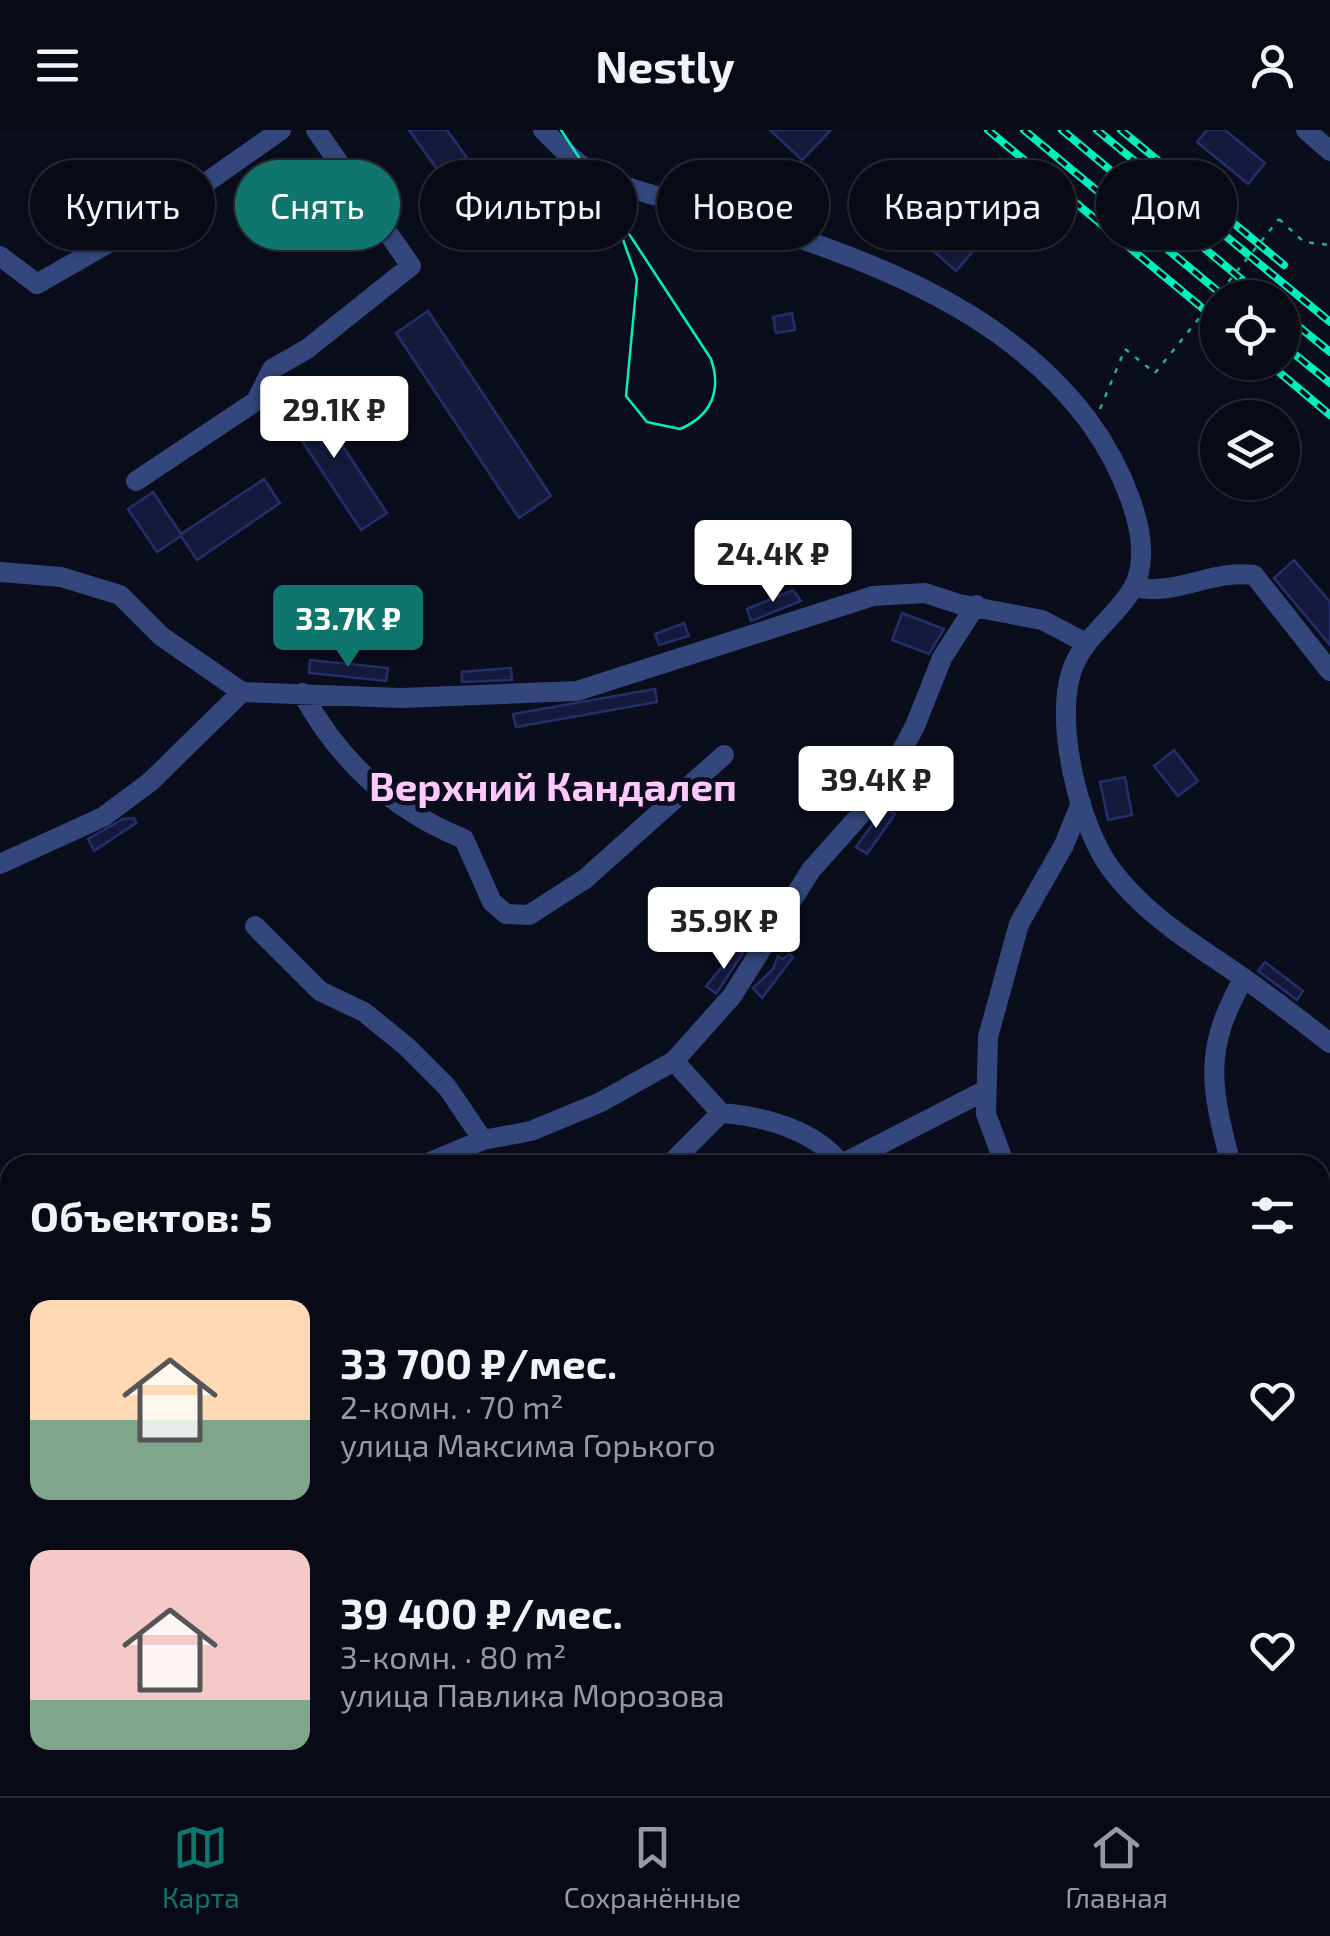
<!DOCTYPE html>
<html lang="ru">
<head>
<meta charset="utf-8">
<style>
  :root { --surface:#080a15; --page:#161822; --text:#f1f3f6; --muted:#989aa0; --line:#292b34; --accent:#0f766e }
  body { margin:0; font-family:"Exo 2",sans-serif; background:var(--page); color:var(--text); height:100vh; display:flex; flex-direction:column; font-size:38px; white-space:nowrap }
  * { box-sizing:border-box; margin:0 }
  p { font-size:32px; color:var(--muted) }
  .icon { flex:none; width:55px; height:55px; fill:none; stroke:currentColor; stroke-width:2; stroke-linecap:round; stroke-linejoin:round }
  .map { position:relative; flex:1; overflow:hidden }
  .details { position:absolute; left:0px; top:1025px; width:1330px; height:642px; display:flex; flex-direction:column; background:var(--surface); border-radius:30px 30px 0 0; box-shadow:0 2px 8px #0004,0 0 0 2px var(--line) }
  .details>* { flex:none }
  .guide { position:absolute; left:30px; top:30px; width:1270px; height:90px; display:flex; gap:20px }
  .tools { position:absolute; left:1200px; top:150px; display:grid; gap:20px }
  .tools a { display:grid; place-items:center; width:100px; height:100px; border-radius:50%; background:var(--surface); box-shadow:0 2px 8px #0004,0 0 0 2px var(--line); font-size:50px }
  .price { position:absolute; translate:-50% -85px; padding:0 22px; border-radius:10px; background:#fff; color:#222; font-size:32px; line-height:65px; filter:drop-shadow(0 2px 5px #0008) }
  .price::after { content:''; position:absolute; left:50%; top:60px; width:30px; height:22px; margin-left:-15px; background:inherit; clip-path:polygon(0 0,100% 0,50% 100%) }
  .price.selected { background:var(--accent); color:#fff }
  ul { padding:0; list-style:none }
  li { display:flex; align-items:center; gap:30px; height:250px; padding:0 30px }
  li span { display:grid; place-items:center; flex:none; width:280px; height:200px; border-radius:20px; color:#555 }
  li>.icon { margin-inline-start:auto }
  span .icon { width:120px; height:120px; fill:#fffc; stroke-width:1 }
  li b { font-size:42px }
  h2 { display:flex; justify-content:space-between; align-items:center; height:120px; padding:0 30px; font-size:42px }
  .chip { padding:0 35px; border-radius:45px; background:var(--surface); box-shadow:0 2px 8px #0004,0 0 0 2px var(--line); font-size:35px; line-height:90px }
  .chip.selected { background:var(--accent); color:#fff }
  header { display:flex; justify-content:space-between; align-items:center; height:130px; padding:0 30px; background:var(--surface); font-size:45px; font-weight:700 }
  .tab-bar { display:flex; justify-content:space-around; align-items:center; height:140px; border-top:2px solid var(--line); background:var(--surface); font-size:28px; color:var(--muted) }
  .tab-bar a { display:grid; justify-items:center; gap:5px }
  .tab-bar .selected { color:var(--accent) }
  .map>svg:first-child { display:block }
  .building { fill:#151a3d; stroke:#262e6a; stroke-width:2.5 }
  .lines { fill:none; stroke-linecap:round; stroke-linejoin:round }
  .path { stroke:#27b17e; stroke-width:2.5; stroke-dasharray:5 8; stroke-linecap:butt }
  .minor { stroke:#33477d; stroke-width:20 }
  .tram { stroke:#00f0be; stroke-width:2.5 }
  .rail-casing { stroke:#00f0be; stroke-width:8 }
  .rail { stroke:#0a0d1c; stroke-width:4; stroke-dasharray:11; stroke-linecap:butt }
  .path-bridge { stroke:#27b17e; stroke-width:2.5; stroke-dasharray:5 8; stroke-linecap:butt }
  .labels { text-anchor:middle; stroke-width:9; stroke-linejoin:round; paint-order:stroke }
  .district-label { font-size:40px; font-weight:bold; fill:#ffc7fc; stroke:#0a0d1c }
</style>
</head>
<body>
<header><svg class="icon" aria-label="menu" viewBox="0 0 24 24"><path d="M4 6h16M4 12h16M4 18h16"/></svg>Nestly<svg class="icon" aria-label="person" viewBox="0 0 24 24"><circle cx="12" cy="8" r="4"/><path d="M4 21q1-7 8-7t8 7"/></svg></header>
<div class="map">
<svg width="1330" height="1666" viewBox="0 0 1330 1666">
  <rect width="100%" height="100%" fill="#0a0d1c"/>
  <path class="building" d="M409,0H447L467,28L441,45Z
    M770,0H831L802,30Z
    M1207,0H1225L1265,33L1248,54L1197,12Z
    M921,62L980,113L956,141L897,89Z
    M428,181L551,366L519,388L396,203Z
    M792,183L795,200L776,203L773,187Z
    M307,262L387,383L361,400L281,279Z
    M264,349L280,373L197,430L181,406L157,422L128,379L153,362L181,404Z
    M1294,430L1330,472V515L1274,448Z
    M793,460L801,471L751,491L747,479Z
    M902,483L944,499L929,524L892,510Z
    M684,493L689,506L659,515L655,504Z
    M310,530L388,538L386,551L309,543Z
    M511,538L512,550L462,552V542Z
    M655,559L657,572L516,597L513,584Z
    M1174,620L1198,651L1178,666L1154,636Z
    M1125,647L1132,685L1108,690L1100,652Z
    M885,677L895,684L867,724L856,717Z
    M134,688L136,693L94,721L88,709L123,689Z
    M737,819L743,823L716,864L706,856Z
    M789,824L793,827L762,868L753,858L773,839L778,826L783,829Z
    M1265,832L1303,861L1297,870L1258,841Z"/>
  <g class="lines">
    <path class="path" d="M1279,89L1304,112L1330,115
      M1100,279L1125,219L1155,243"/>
    <path class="minor" d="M543,0C557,14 572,30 588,40C623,61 685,72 725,84C858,126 1001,174 1088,290C1116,328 1159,410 1133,458C1115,489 1082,507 1071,543C1055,595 1079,696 1111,739C1145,785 1193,813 1239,845C1270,866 1300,890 1330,913
      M1306,0L1330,21
      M0,126L37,154L173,76L281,0
      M136,351L256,271L272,239L307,219L411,136L316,0
      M0,442L61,447L120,465L161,506L242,562
      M1133,457C1175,467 1213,439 1254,445L1330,541
      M242,562L401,568L577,561L873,466L925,463L959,474L1042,490L1086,513
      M302,563C339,631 392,680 464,709L492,772L506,784L529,785L585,749L724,625
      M0,734L103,687L150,652L242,562
      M255,796L320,861L364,882L407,917L447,957L483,1010
      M674,931L721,983C763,986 815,1000 841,1034
      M423,1035L483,1010L531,1001L601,972L674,931L732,866L811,740L878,665L915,596L942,528L976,475
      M669,1035L721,983
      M840,1035L986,960
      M1005,1035L986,984L988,907L1019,794L1064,715L1081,673
      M1231,1035C1211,957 1202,921 1244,848
      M1320,1133L1330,1130
      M0,1453L10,1441
      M1320,1590V1606
      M1320,1658L1322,1666
      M257,1666L264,1658
      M636,1666L638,1658
      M1132,1666L1134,1658"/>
    <path class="tram" d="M561,0L711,229C722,261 711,286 680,299L647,292L626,266L637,149L609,70"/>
    <defs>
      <path id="rail" d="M988,0L1218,191
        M1024,0L1226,168
        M1062,0L1264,168
        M1097,0L1330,192
        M1121,0L1284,135
        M1282,183L1330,222
        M1282,214L1330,253
        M1267,232L1330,285"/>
    </defs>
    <use href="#rail" class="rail-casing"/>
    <use href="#rail" class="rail"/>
    <path class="path-bridge" d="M1155,243L1279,89"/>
  </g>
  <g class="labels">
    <g class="district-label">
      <text x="553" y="671">Верхний Кандалеп</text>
    </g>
  </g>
</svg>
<div class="tools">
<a><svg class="icon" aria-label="locate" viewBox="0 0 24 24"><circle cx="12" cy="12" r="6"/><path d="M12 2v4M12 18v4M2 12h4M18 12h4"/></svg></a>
<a><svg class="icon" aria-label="layers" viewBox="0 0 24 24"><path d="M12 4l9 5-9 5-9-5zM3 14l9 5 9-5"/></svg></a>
</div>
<b class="price" style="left:334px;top:331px">29.1K ₽</b>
<b class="price" style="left:773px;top:475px">24.4K ₽</b>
<b class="price selected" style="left:348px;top:540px">33.7K ₽</b>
<b class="price" style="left:876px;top:701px">39.4K ₽</b>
<b class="price" style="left:724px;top:842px">35.9K ₽</b>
<div class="guide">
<a class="chip">Купить</a>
<a class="chip selected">Снять</a>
<a class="chip">Фильтры</a>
<a class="chip">Новое</a>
<a class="chip">Квартира</a>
<a class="chip">Дом</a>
</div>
<section class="details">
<h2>Объектов: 5<svg class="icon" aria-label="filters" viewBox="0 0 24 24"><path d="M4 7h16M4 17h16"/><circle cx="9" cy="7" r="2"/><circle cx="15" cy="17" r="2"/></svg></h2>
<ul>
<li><span style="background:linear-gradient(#ffd9b3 60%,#7fa58c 0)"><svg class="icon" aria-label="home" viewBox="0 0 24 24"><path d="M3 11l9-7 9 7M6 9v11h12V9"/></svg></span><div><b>33 700 ₽/мес.</b><p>2-комн. · 70 m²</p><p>улица Максима Горького</p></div><svg class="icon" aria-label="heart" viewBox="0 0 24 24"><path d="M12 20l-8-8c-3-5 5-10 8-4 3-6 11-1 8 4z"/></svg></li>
<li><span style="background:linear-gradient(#f6c9c9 75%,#7fa58c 0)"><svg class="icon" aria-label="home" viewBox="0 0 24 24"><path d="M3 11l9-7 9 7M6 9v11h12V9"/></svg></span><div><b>39 400 ₽/мес.</b><p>3-комн. · 80 m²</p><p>улица Павлика Морозова</p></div><svg class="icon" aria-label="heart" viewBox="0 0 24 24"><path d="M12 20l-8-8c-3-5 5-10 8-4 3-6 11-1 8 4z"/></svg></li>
</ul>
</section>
</div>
<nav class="tab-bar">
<a class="selected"><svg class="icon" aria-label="map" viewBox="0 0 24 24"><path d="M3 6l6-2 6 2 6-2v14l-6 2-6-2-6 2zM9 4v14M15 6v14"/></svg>Карта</a>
<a><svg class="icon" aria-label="saved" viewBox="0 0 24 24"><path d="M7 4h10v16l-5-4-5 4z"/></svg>Сохранённые</a>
<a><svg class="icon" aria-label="home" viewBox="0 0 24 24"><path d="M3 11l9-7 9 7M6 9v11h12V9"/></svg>Главная</a>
</nav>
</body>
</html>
